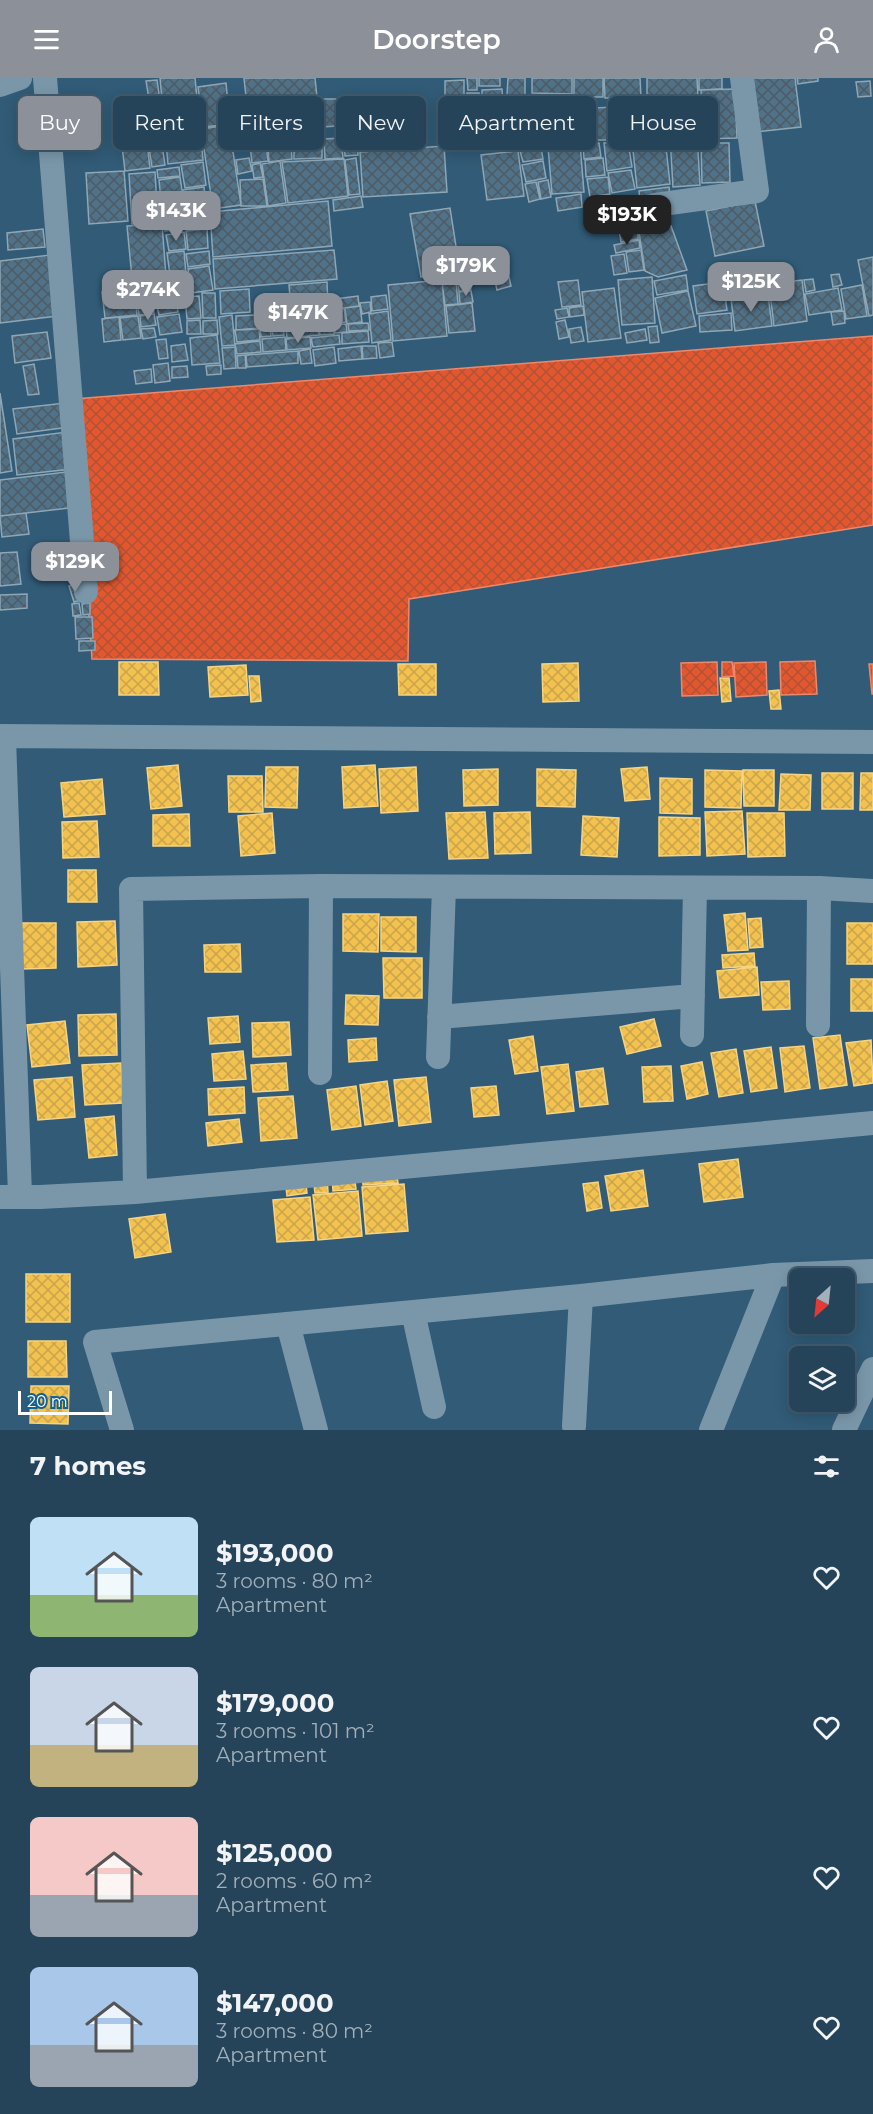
<!DOCTYPE html>
<html lang="en">
<head>
<meta charset="utf-8">
<style>
  :root { --surface:#254459; --page:#314e62; --text:#f1f3f6; --muted:#a3b0ba; --line:#425c6f; --accent:#8c9099 }
  body { margin:0; font-family:Montserrat,sans-serif; background:var(--page); color:var(--text); height:100vh; display:flex; flex-direction:column; font-size:22px; white-space:nowrap }
  * { box-sizing:border-box; margin:0 }
  p { font-size:20px; color:var(--muted) }
  .icon { flex:none; width:33px; height:33px; fill:none; stroke:currentColor; stroke-width:2; stroke-linecap:round; stroke-linejoin:round }
  .map { position:relative; height:1352px; overflow:hidden }
  .details { display:flex; flex-direction:column; background:var(--surface); flex:1 }
  .details>* { flex:none }
  .banner { position:absolute; left:18px; top:18px; width:837px; height:54px; display:flex; gap:12px }
  .needle { width:39px; rotate:207deg }
  .tools { position:absolute; left:789px; top:1190px; display:grid; gap:12px }
  .tools a { display:grid; place-items:center; width:66px; height:66px; border-radius:9px; background:var(--surface); box-shadow:0 3px 15px #0003,0 0 0 2px var(--line); font-size:30px }
  .scale { position:absolute; left:18px; bottom:15px; width:94px; box-sizing:border-box; padding-left:6px; border:3px solid #fff; border-top:0; font-size:16px; line-height:21px; white-space:nowrap; color:#fff; -webkit-text-stroke:4px #146194; paint-order:stroke }
  .price { position:absolute; translate:-50% -51px; padding:0 14px; border-radius:12px; background:var(--accent); color:#fff; font-size:20px; line-height:39px; filter:drop-shadow(0 2px 3px #0008) }
  .price::after { content:''; position:absolute; left:50%; top:36px; width:18px; height:14px; margin-left:-9px; background:inherit; clip-path:polygon(0 0,100% 0,50% 100%) }
  .price.active { background:#222; color:#fff }
  ul { padding:0; list-style:none }
  li { display:flex; align-items:center; gap:18px; height:150px; padding:0 30px }
  li span { display:grid; place-items:center; flex:none; width:168px; height:120px; border-radius:9px; color:#555 }
  li>.icon { margin-inline-start:auto }
  span .icon { width:72px; height:72px; fill:#fffc; stroke-width:1 }
  li b { font-size:26px }
  h2 { display:flex; justify-content:space-between; align-items:center; height:72px; padding:0 30px; font-size:26px }
  .chip { padding:0 21px; border-radius:9px; background:var(--surface); box-shadow:0 3px 15px #0003,0 0 0 2px var(--line); font-size:21px; line-height:54px }
  .chip.active { background:var(--accent); color:#fff }
  header { display:flex; justify-content:space-between; align-items:center; height:78px; padding:0 30px; background:var(--accent); color:#fff; font-size:27px; font-weight:600 }
  .map>svg:first-child { display:block }
  .homes { fill:url(#homes-cross-hatch); stroke:#f6d483; stroke-width:1.5 }
  .shops { fill:url(#shops-cross-hatch); stroke:#ec896d; stroke-width:1.5 }
  .building { fill:url(#building-cross-hatch); stroke:#8ea7b7; stroke-width:1.5 }
  .lines { fill:none; stroke-linecap:round; stroke-linejoin:round }
  .minor { stroke:#7a97aa; stroke-width:24 }
</style>
</head>
<body>
<header><svg class="icon" aria-label="menu" viewBox="0 0 24 24"><path d="M4 6h16M4 12h16M4 18h16"/></svg>Doorstep<svg class="icon" aria-label="person" viewBox="0 0 24 24"><circle cx="12" cy="8" r="4"/><path d="M4 21q1-7 8-7t8 7"/></svg></header>
<div class="map">
<svg width="873" height="1352" viewBox="0 0 873 1352">
  <defs>
    <pattern id="homes-cross-hatch" width="8" height="8" patternUnits="userSpaceOnUse" patternTransform="scale(1.5)"><rect width="8" height="8" fill="#f2c14e"/><path d="M0 0l8 8M0 8l8-8" fill="none" stroke="#c8a44e"/></pattern>
    <pattern id="shops-cross-hatch" width="8" height="8" patternUnits="userSpaceOnUse" patternTransform="scale(1.5)"><rect width="8" height="8" fill="#e4572e"/><path d="M0 0l8 8M0 8l8-8" fill="none" stroke="#af5338"/></pattern>
    <pattern id="building-cross-hatch" width="8" height="8" patternUnits="userSpaceOnUse" patternTransform="scale(1.5)"><rect width="8" height="8" fill="#507288"/><path d="M0 0l8 8M0 8l8-8" fill="none" stroke="#4e5b64"/></pattern>
  </defs>
  <rect width="100%" height="100%" fill="#315b77"/>
  <path class="homes" d="M119,584H158L159,617H119Z
    M578,585L579,623L543,624L542,586Z
    M398,586H436V617H399Z
    M246,587L248,617L210,619L208,589Z
    M249,598H259L261,623L251,624Z
    M720,600H729L731,623L722,624Z
    M779,612L781,631H771L769,613Z
    M178,687L182,728L151,731L147,690Z
    M375,687L378,728L344,730L342,689Z
    M266,689H298L297,730L265,729Z
    M416,689L418,733L381,735L379,691Z
    M647,689L650,721L625,723L621,691Z
    M498,691V727L464,728L463,692Z
    M537,691L576,692L575,729L537,728Z
    M705,692L742,693L741,730L705,729Z
    M743,692H774V728H744Z
    M822,695H853V731H822Z
    M861,695H873V732H860Z
    M781,696L811,697L810,732H779Z
    M228,698H262L263,734H229Z
    M660,700L692,701V736L660,735Z
    M102,701L105,736L64,739L61,705Z
    M742,733L745,776L707,778L705,734Z
    M485,734L488,780L449,781L446,735Z
    M530,734L531,775L495,776L494,735Z
    M272,735L275,775L241,778L238,738Z
    M747,735H784L785,778L748,779Z
    M189,736L190,768H153V737Z
    M583,738L619,740L617,779L581,777Z
    M659,739L700,740V777L659,778Z
    M97,743L99,779L63,780L62,744Z
    M68,792H96L97,824H68Z
    M745,835L748,872L728,873L724,837Z
    M343,836H379L378,874L343,873Z
    M381,839H416V874L381,873Z
    M761,840L763,869L750,870L748,841Z
    M115,843L117,887L78,889L77,844Z
    M20,845H56V890L21,891Z
    M847,845H873V886H847Z
    M240,866L241,894H205L204,867Z
    M754,875L755,888L723,890L722,877Z
    M383,880H422V920H384Z
    M757,889L759,917L720,920L717,893Z
    M851,901H873V933H851Z
    M789,903L790,931L763,932L761,904Z
    M346,917L379,918L378,947L345,946Z
    M116,936L117,977L79,978L78,937Z
    M238,938L240,964L210,966L208,940Z
    M654,941L661,968L627,976L620,949Z
    M65,943L70,985L32,989L27,947Z
    M289,944L291,977L253,979L252,945Z
    M840,957L847,1007L820,1011L813,960Z
    M533,958L538,993L515,996L509,962Z
    M376,960L377,982L349,984L348,962Z
    M871,962L873,1005L854,1008L846,965Z
    M804,968L810,1010L785,1014L780,970Z
    M771,969L777,1010L751,1014L744,973Z
    M736,971L743,1015L719,1019L711,975Z
    M243,973L246,1001L214,1003L212,976Z
    M702,984L708,1016L687,1021L681,988Z
    M121,985L123,1025L85,1027L82,987Z
    M286,985L288,1012L253,1014L251,987Z
    M568,986L574,1033L547,1036L541,989Z
    M671,988L673,1023L644,1024L642,989Z
    M603,990L608,1026L580,1029L576,994Z
    M72,999L75,1039L38,1042L34,1002Z
    M426,999L431,1044L399,1048L394,1002Z
    M387,1003L393,1043L365,1047L360,1007Z
    M356,1008L361,1048L332,1052L327,1012Z
    M496,1008L499,1037L474,1039L471,1010Z
    M244,1009L245,1035L209,1037L208,1011Z
    M293,1018L297,1060L261,1063L258,1020Z
    M114,1038L117,1077L89,1080L85,1041Z
    M239,1041L242,1064L208,1068L206,1045Z
    M738,1081L743,1119L704,1124L699,1086Z
    M396,1091L398,1105L363,1107L362,1094Z
    M643,1092L648,1128L611,1133L605,1098Z
    M354,1095L356,1111L333,1113L332,1098Z
    M305,1098L307,1115L287,1118L285,1101Z
    M327,1098L328,1114L315,1115L313,1099Z
    M598,1104L602,1130L587,1133L583,1106Z
    M404,1106L408,1153L366,1156L362,1109Z
    M358,1113L362,1158L318,1162L313,1117Z
    M310,1119L314,1162L277,1164L273,1122Z
    M165,1136L171,1174L135,1180L129,1141Z
    M26,1196H70V1244H26Z
    M28,1263H66L67,1299H28Z
    M31,1308H69L68,1346L30,1345Z"/>
  <path class="shops" d="M873,258V447L409,521L408,583L92,581L74,321Z
    M815,583L817,616L781,617L780,584Z
    M717,584L718,617L682,618L681,585Z
    M722,584H732L734,598L722,599Z
    M766,584L767,617L736,619L734,585Z
    M869,586H873V616H872Z"/>
  <path class="building" d="M160,0H195L203,82L168,86Z
    M244,0H315L321,59L251,66Z
    M467,0H477V12H468Z
    M479,0H500V8H479Z
    M508,0H525V18L507,17Z
    M532,0H572V16L532,15Z
    M574,0H603V19H574Z
    M604,0H640L641,19L605,20Z
    M647,0H697L698,19L647,21Z
    M699,0H722V11L699,12Z
    M748,0H795L801,49L755,54Z
    M797,0H818V3L798,6Z
    M157,2L163,44L153,46L146,3Z
    M464,2V23H445V3Z
    M870,3L871,18L858,19L856,4Z
    M226,5L230,46L203,49L198,9Z
    M502,11L503,27L482,28V12Z
    M735,11L737,60L703,61L701,12Z
    M467,15H479L480,45H468Z
    M555,19L556,58H529L528,20Z
    M321,21H336L337,48L322,49Z
    M559,21H574V46H559Z
    M697,21L699,54L650,56L648,24Z
    M617,22H645L646,61L619,62Z
    M129,26L132,48L119,50L116,28Z
    M147,26L149,46L135,48L132,27Z
    M516,29L518,67L485,68L483,31Z
    M576,29H591L592,46H576Z
    M616,29L617,62H594V30Z
    M526,30L528,58H519L518,31Z
    M159,47L165,87L152,89L146,50Z
    M229,47L241,127L213,131L201,51Z
    M592,47V63L576,64L575,48Z
    M145,48L150,90L125,93L120,51Z
    M572,48V64H560L559,49Z
    M479,50L480,57L461,58V51Z
    M365,55H372L373,65L367,66Z
    M364,56L365,72L359,73L358,57Z
    M697,57L700,107L673,109L670,59Z
    M357,59L358,77L345,78L344,60Z
    M481,59V69L461,71L460,61Z
    M341,60L343,80L325,81L324,61Z
    M527,60H557V66L527,67Z
    M665,60L670,106L637,110L632,63Z
    M395,64V70L367,73V67Z
    M628,64L632,89L607,93L604,65Z
    M599,65L601,79L584,81L583,66Z
    M701,65H729L730,104L702,105Z
    M266,66L268,83L252,85L250,67Z
    M580,66L584,114L552,116L548,69Z
    M291,68L292,81L269,84L268,70Z
    M322,68V80L294,81V69Z
    M444,68L447,114L363,119L360,74Z
    M541,69L543,81L523,84L520,73Z
    M518,73L524,118L487,122L481,77Z
    M249,80L252,93L238,96L236,82Z
    M356,80L360,116L349,117L345,82Z
    M603,80L605,97L586,99L585,82Z
    M344,81L348,118L288,125L282,84Z
    M280,83L286,125L268,128L262,86Z
    M543,83L546,100L526,104L522,87Z
    M203,84L206,107L185,110L181,87Z
    M260,85L263,99L254,100L252,87Z
    M179,89L180,98L158,100L157,92Z
    M631,92L635,111L612,115L608,95Z
    M124,93L128,143L89,146L86,95Z
    M155,94L158,144L132,146L129,96Z
    M180,99L183,119L161,122L159,102Z
    M608,99L610,116L590,119L587,101Z
    M263,101L267,128H241L240,102Z
    M548,102L551,119L541,121L538,104Z
    M536,104L540,121L529,124L525,106Z
    M204,109L209,149L189,152L183,112Z
    M669,109L670,120L640,123L639,113Z
    M581,116L582,129L558,133L556,120Z
    M361,118L363,129L334,133L333,122Z
    M182,121L185,151L165,153L162,124Z
    M328,123L332,168L213,179L210,134Z
    M755,123L764,168L715,178L706,133Z
    M450,130L460,194L421,199L410,136Z
    M162,146L166,198L132,200L127,148Z
    M671,148L687,192L658,199L645,193L639,154Z
    M638,149V161L621,164L619,152Z
    M43,151L45,169L8,172L7,155Z
    M207,151L208,170L188,172L186,153Z
    M184,154L186,171L169,173L166,157Z
    M639,162L640,170L616,175L614,167Z
    M483,170L489,189L468,195L463,176Z
    M334,172L337,201L215,211L213,181Z
    M641,172L644,192L629,194L626,174Z
    M184,173L186,196L170,197L167,175Z
    M209,173L210,186L188,189L186,176Z
    M624,176L627,195L614,197L611,178Z
    M50,177L57,238L0,245V183Z
    M873,179V237L869,238L858,182Z
    M786,186L788,200L769,203L766,190Z
    M209,188L213,212L191,215L188,191Z
    M839,196L842,207L833,209L831,197Z
    M686,197L688,212L657,217L654,203Z
    M186,198L189,215L171,218L169,200Z
    M762,198L764,213L729,218L727,202Z
    M509,199L511,208L497,212L495,203Z
    M652,199L655,245L622,247L618,202Z
    M469,200L471,212L459,213L457,201Z
    M129,201L130,209L106,212L105,204Z
    M813,201L815,212L806,214L804,202Z
    M442,202L447,258L393,263L388,207Z
    M578,202L581,227L562,229L558,204Z
    M802,202L807,243L774,248L769,206Z
    M456,203L458,226L445,227L442,204Z
    M327,204L328,228L291,230L289,207Z
    M723,204L727,232L697,236L693,208Z
    M168,207L170,222L154,223L153,208Z
    M862,207L867,238L846,241L841,211Z
    M151,209L154,236L139,237L136,210Z
    M614,210L621,260L588,264L582,214Z
    M838,210L842,232L809,237L805,216Z
    M134,211L137,237L105,240L102,214Z
    M249,211L250,234L221,236L220,213Z
    M471,213L473,224L460,226L459,214Z
    M688,213L696,248L662,255L655,220Z
    M202,215H215L216,240H203Z
    M386,217L388,231L372,233L371,219Z
    M768,217L772,248L735,253L731,221Z
    M199,218L201,240L187,241L185,219Z
    M358,218L359,228L336,231L335,221Z
    M176,221L178,234L159,237L156,225Z
    M370,224L371,234L362,236L360,225Z
    M472,225L475,253L449,255L446,228Z
    M360,228L362,244L347,246L345,230Z
    M583,228L584,237L570,239L569,230Z
    M315,229L317,246H309L307,230Z
    M330,229L331,245L318,246L317,230Z
    M305,230L307,246L298,247L296,232Z
    M344,230L346,244L334,246L332,232Z
    M567,230L569,239L557,241L555,232Z
    M294,233L295,247L285,248L283,234Z
    M388,233L391,262L372,265L369,236Z
    M844,233L845,245L833,247L831,234Z
    M731,235L732,252L700,254L699,238Z
    M154,236L156,247L141,249L140,238Z
    M179,236L182,254L160,257L157,239Z
    M232,237L235,267L222,268L219,239Z
    M258,237L259,250L236,252V238Z
    M138,238L141,260L123,262L120,240Z
    M119,239L121,262L104,264L102,241Z
    M200,242L201,256H187V243Z
    M217,242L218,256H203V243Z
    M565,242L569,259L559,261L556,244Z
    M368,245L369,252L349,253L348,246Z
    M270,246L271,258L261,259L260,247Z
    M333,246L334,256L320,257L319,247Z
    M346,246L347,254L335,255L334,247Z
    M318,247L319,257L287,260L286,250Z
    M657,248L659,264L650,265L648,249Z
    M283,249L284,257L273,258L272,250Z
    M581,249L584,263L571,265L569,251Z
    M154,250L156,259L143,261L141,251Z
    M259,251L260,262L237,264L235,252Z
    M645,251L647,262L627,265L625,255Z
    M368,253L369,264L342,266V255Z
    M47,254L51,280L15,285L12,258Z
    M217,257L220,285L192,287L190,260Z
    M339,257L340,266L313,269L311,260Z
    M285,259L286,272L263,274L262,261Z
    M310,259L311,270L287,272L286,261Z
    M166,261L168,280L159,281L156,262Z
    M260,263L261,274L237,276L235,266Z
    M392,264L394,278L380,280L378,265Z
    M185,266L188,282L172,284L171,268Z
    M361,268L362,281L339,283L338,271Z
    M362,268H376L377,280L363,281Z
    M235,269L236,290L224,291L222,270Z
    M334,269L336,285L315,288L313,272Z
    M310,271L312,285L301,286L299,273Z
    M298,273V285L247,289L246,277Z
    M245,277L246,290H238L237,278Z
    M168,285L170,303L155,305L153,287Z
    M34,286L39,316L28,317L23,288Z
    M221,287V296L207,297L206,288Z
    M187,288L188,299L172,300V289Z
    M151,291L152,304L136,306L134,293Z
    M0,315L12,393L0,395Z
    M65,325L69,349L17,356L13,331Z
    M67,354L72,391L17,397L13,361Z
    M74,393L78,429L0,438V402Z
    M26,435L29,456L2,459L0,438Z
    M17,474L21,506L0,508V475Z
    M77,506L81,522L74,524L69,508Z
    M27,516V530L0,532V517Z
    M79,525L81,537L73,538L72,526Z
    M90,525V536L83,537L82,526Z
    M75,539H92L93,560L76,561Z
    M79,563H95V572L79,573Z"/>
  <g class="lines">
    <path class="minor" d="M45,0L86,514
      M0,7L20,0
      M655,127L757,113L742,0
      M0,658L873,664
      M4,660L20,1118
      M439,939L693,918
      M818,947L819,810
      M692,957L695,810
      M438,979L444,809
      M320,995L321,808
      M135,1114L131,811L321,808L819,810L873,813
      M0,1119H40L135,1114L873,1045
      M413,1234L434,1329
      M288,1246L316,1352
      M574,1348L581,1218
      M122,1352L95,1264L581,1218L773,1197L873,1193
      M711,1352L773,1197
      M844,1352L873,1291"/>
  </g>
</svg>
<div class="tools">
<a><svg class="needle" viewBox="-14 -14 28 28"><path d="M0-13l5 13h-10z" fill="#e53935"/><path d="M0 13l5-13h-10z" fill="#a3b0ba"/></svg></a>
<a><svg class="icon" aria-label="layers" viewBox="0 0 24 24"><path d="M12 4l9 5-9 5-9-5zM3 14l9 5 9-5"/></svg></a>
</div>
<div class="scale">20 m</div>
<b class="price" style="left:176px;top:164px">$143K</b>
<b class="price active" style="left:627px;top:168px">$193K</b>
<b class="price" style="left:466px;top:219px">$179K</b>
<b class="price" style="left:751px;top:235px">$125K</b>
<b class="price" style="left:148px;top:243px">$274K</b>
<b class="price" style="left:298px;top:266px">$147K</b>
<b class="price" style="left:75px;top:515px">$129K</b>
<div class="banner">
<a class="chip active">Buy</a>
<a class="chip">Rent</a>
<a class="chip">Filters</a>
<a class="chip">New</a>
<a class="chip">Apartment</a>
<a class="chip">House</a>
</div>
</div>
<section class="details">
<h2>7 homes<svg class="icon" aria-label="filters" viewBox="0 0 24 24"><path d="M4 7h16M4 17h16"/><circle cx="9" cy="7" r="2"/><circle cx="15" cy="17" r="2"/></svg></h2>
<ul>
<li><span style="background:linear-gradient(#bfe0f5 65%,#8fb573 0)"><svg class="icon" aria-label="home" viewBox="0 0 24 24"><path d="M3 11l9-7 9 7M6 9v11h12V9"/></svg></span><div><b>$193,000</b><p>3 rooms · 80 m²</p><p>Apartment</p></div><svg class="icon" aria-label="heart" viewBox="0 0 24 24"><path d="M12 20l-8-8c-3-5 5-10 8-4 3-6 11-1 8 4z"/></svg></li>
<li><span style="background:linear-gradient(#c9d6e8 65%,#c2b280 0)"><svg class="icon" aria-label="home" viewBox="0 0 24 24"><path d="M3 11l9-7 9 7M6 9v11h12V9"/></svg></span><div><b>$179,000</b><p>3 rooms · 101 m²</p><p>Apartment</p></div><svg class="icon" aria-label="heart" viewBox="0 0 24 24"><path d="M12 20l-8-8c-3-5 5-10 8-4 3-6 11-1 8 4z"/></svg></li>
<li><span style="background:linear-gradient(#f6c9c9 65%,#9aa5b1 0)"><svg class="icon" aria-label="home" viewBox="0 0 24 24"><path d="M3 11l9-7 9 7M6 9v11h12V9"/></svg></span><div><b>$125,000</b><p>2 rooms · 60 m²</p><p>Apartment</p></div><svg class="icon" aria-label="heart" viewBox="0 0 24 24"><path d="M12 20l-8-8c-3-5 5-10 8-4 3-6 11-1 8 4z"/></svg></li>
<li><span style="background:linear-gradient(#a9c7e8 65%,#9aa5b1 0)"><svg class="icon" aria-label="home" viewBox="0 0 24 24"><path d="M3 11l9-7 9 7M6 9v11h12V9"/></svg></span><div><b>$147,000</b><p>3 rooms · 80 m²</p><p>Apartment</p></div><svg class="icon" aria-label="heart" viewBox="0 0 24 24"><path d="M12 20l-8-8c-3-5 5-10 8-4 3-6 11-1 8 4z"/></svg></li>
</ul>
</section>
</body>
</html>
